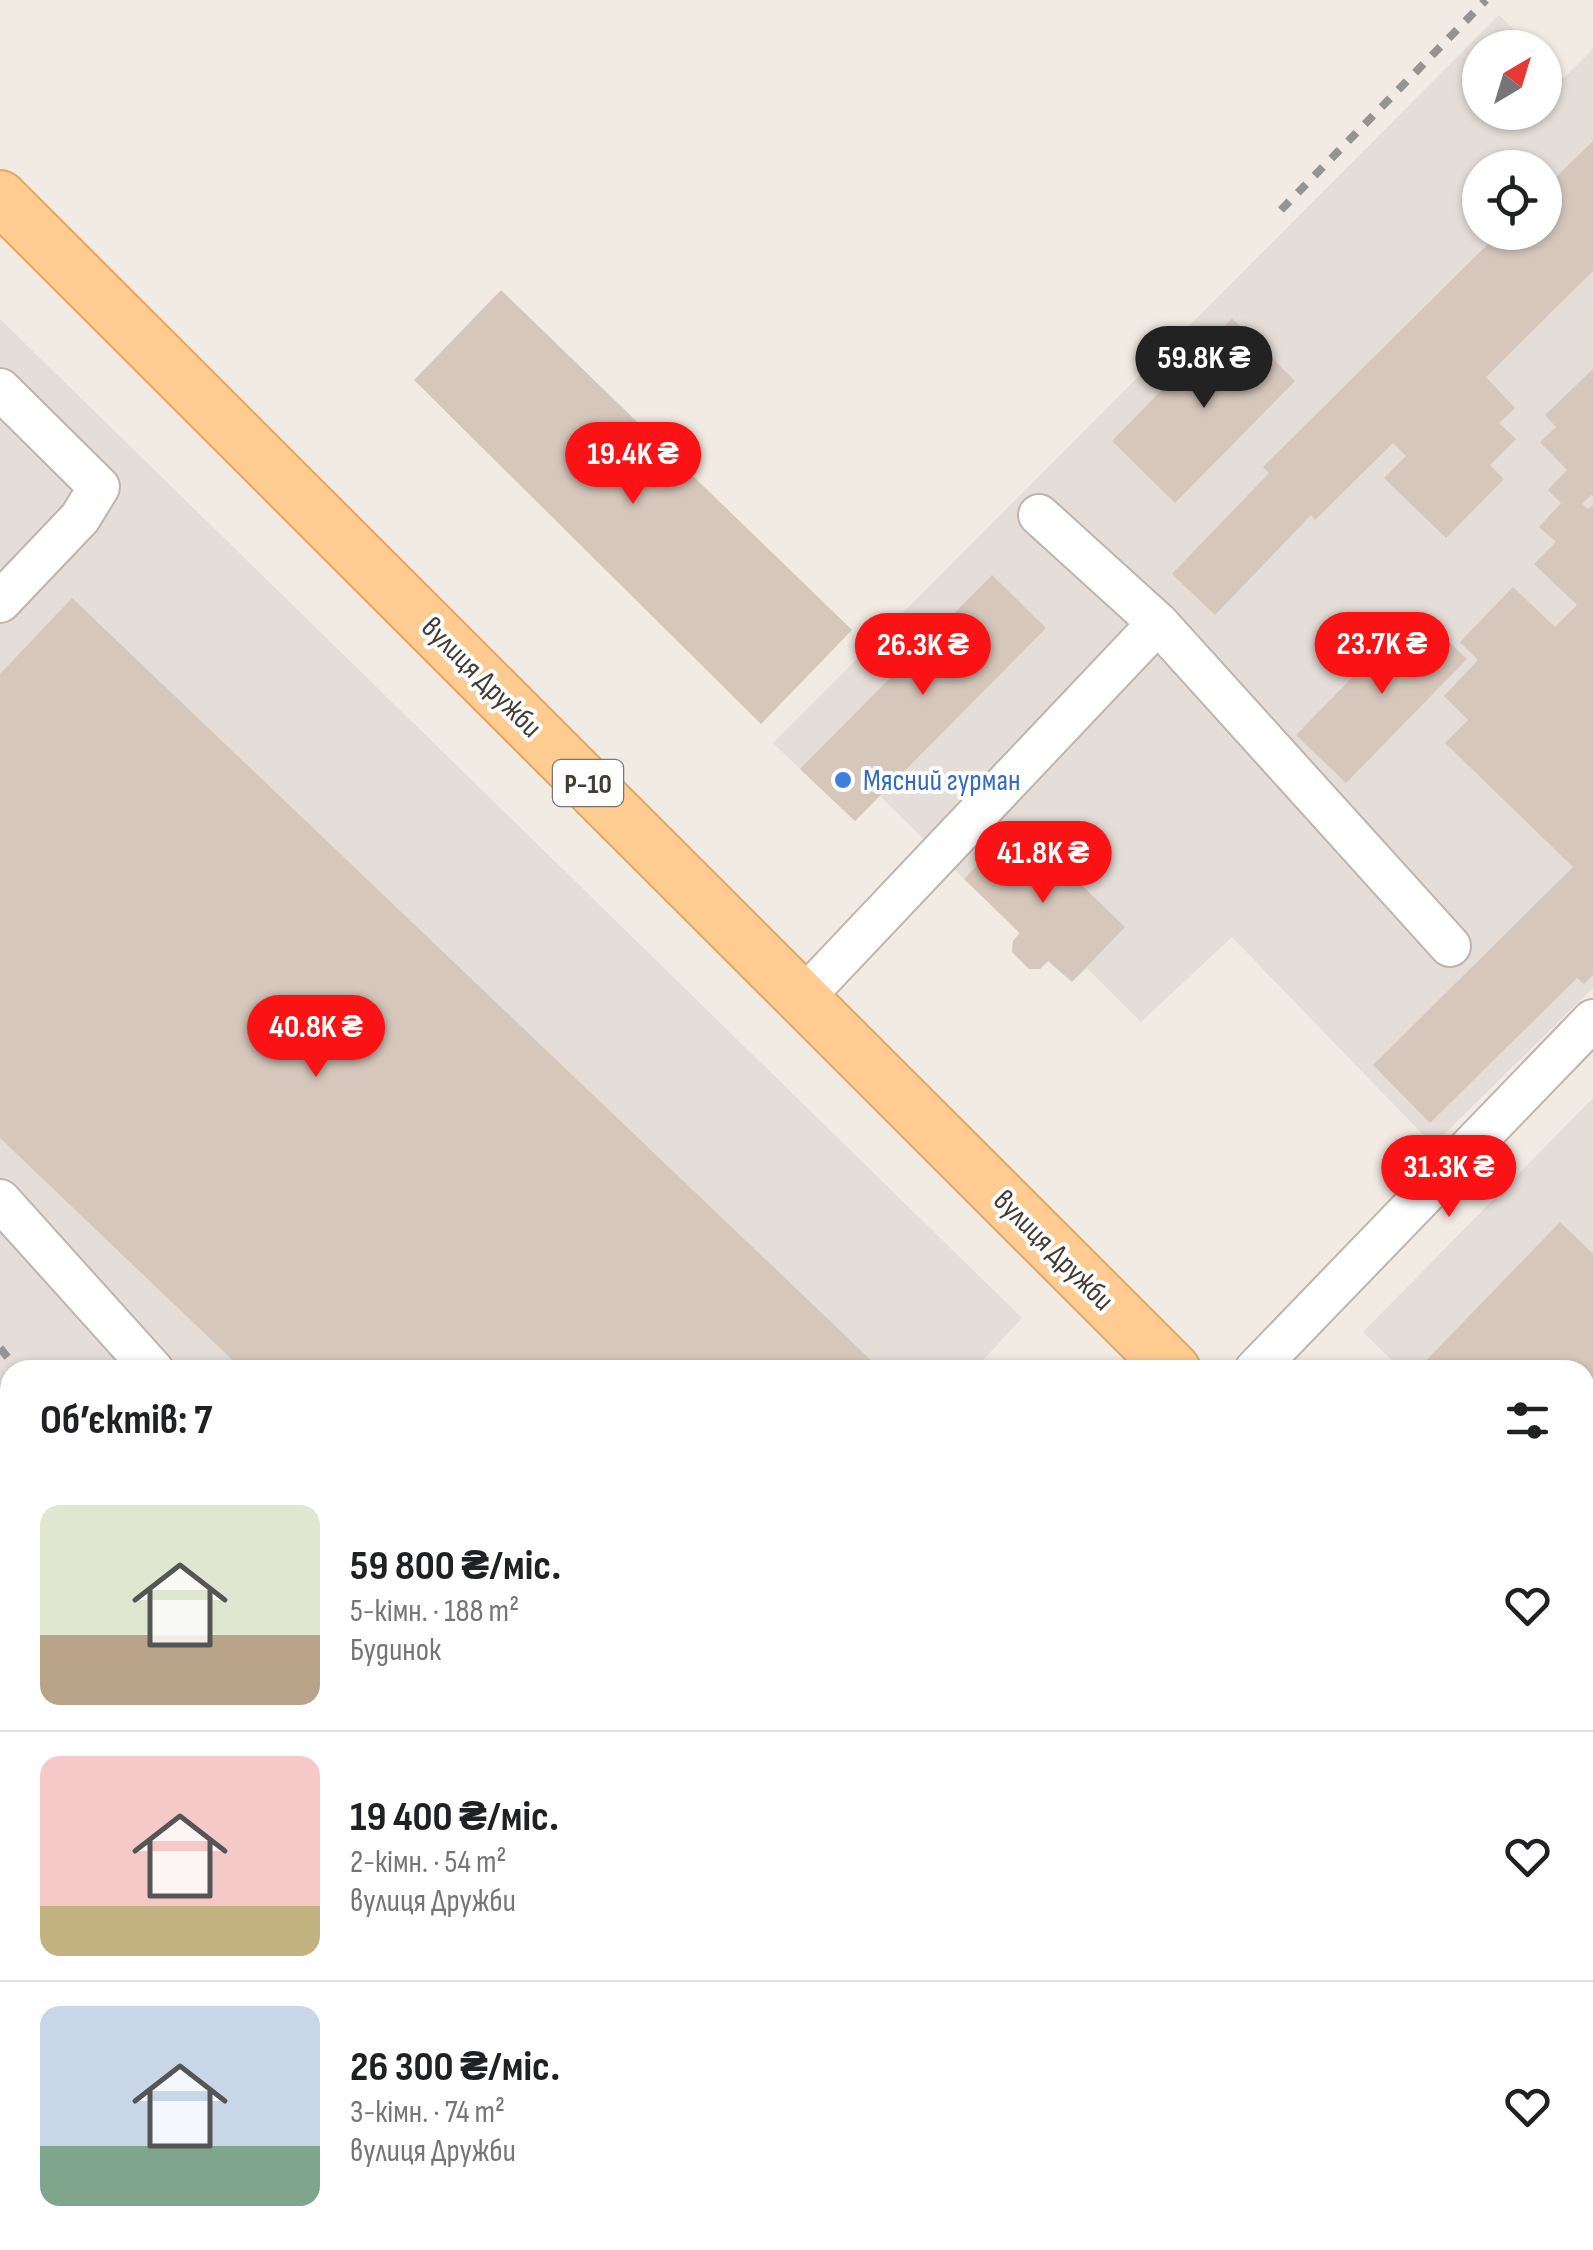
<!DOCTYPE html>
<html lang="uk">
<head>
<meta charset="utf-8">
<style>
  :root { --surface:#fff; --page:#f6f6f6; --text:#202124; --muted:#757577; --line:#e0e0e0; --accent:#fa1215 }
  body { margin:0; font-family:"Sofia Sans Condensed",sans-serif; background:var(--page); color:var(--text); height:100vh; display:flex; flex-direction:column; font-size:38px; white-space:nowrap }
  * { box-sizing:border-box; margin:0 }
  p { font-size:32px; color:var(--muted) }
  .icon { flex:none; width:55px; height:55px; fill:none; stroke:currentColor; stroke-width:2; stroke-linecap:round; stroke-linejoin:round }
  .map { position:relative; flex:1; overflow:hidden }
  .drawer { position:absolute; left:0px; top:1360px; width:1595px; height:890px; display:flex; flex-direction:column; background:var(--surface); border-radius:30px 30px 0 0; box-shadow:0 2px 8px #0004 }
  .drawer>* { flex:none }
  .needle { width:65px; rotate:38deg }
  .buttons { position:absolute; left:1462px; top:30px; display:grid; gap:20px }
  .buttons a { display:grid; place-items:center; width:100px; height:100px; border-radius:50%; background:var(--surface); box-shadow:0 2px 8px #0004; font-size:50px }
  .price { position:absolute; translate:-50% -85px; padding:0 22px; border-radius:35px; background:var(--accent); color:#fff; font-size:32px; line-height:65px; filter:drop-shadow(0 2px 5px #0008) }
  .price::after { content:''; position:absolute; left:50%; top:60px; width:30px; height:22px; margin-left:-15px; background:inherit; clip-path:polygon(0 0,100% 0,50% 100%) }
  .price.on { background:#222; color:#fff }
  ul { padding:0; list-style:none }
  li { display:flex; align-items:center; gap:30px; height:250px; padding:0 40px }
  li+li { border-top:2px solid var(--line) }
  li span { display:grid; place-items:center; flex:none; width:280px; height:200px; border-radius:20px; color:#555 }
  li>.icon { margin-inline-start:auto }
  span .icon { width:120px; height:120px; fill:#fffc; stroke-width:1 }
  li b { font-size:42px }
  h2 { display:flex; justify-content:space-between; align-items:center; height:120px; padding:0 40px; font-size:42px }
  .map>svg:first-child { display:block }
  .industrial { fill:#e4ddd8; fill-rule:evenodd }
  .building { fill:#d6c7bc }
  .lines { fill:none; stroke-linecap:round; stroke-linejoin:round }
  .minor-casing { stroke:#c0b4a9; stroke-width:44 }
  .major-casing { stroke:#e3a660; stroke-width:56 }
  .minor { stroke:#fff; stroke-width:40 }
  .major { stroke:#fecc90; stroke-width:52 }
  .rail { stroke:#949494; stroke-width:8; stroke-dasharray:12 12; stroke-linecap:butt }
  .shop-dot { fill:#3f7fe0; stroke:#fff; stroke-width:4 }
  .labels { text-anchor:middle; stroke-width:8; stroke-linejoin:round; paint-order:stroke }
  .shield { fill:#fff; stroke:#7c7670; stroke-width:2.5 }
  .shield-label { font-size:28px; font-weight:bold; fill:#443b33 }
  .street-label { font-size:30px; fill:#443b33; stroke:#fff }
  .shop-label { font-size:30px; fill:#366cbe; stroke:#fff; text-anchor:start }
</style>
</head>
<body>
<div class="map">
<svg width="1593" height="2250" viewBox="0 0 1593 2250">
  <rect width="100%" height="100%" fill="#f2ebe3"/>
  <path class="industrial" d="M1499,15L1532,47L1480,48V112H1545V60L1564,78L1593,49V988L1433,1145L1232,937L1141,1022L1087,968L1072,982L1049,961L1040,969L1012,952L1013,941L1019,933L880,796L855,821L773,743ZM1480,168H1545V232H1480Z
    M0,319L1022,1318L974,1370H10V2240H1585V1867L1593,1875V2250H0Z
    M1593,1098V1556L1585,1548V1370H1402L1363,1332Z"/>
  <path class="building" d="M1593,141V271L1486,377L1515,408L1499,423L1516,439L1490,465L1504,479L1446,538L1384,478L1406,456L1393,443L1315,520L1311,515L1215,615L1172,574L1269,473L1263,467L1500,232H1545V188Z
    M501,290L852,630L761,724L414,380Z
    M1232,318L1295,381L1175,503L1112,441Z
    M1593,369V497L1591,495L1582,504L1588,509L1593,505V975L1584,984L1577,978L1430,1123L1373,1065L1573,867L1445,743L1468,720L1444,696L1478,660L1460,642L1513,587L1555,627L1577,605L1534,564L1556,542L1539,527L1561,503L1548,490L1567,470L1540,442L1556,427L1545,415Z
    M992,575L1046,628L855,821L800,769Z
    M72,598L828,1319L881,1370H243L0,1138V674Z
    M1417,611L1467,659L1346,783L1296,735Z
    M1017,823L1125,927L1072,982L1048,961L1040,969H1029L1012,952L1013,941L1020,933L964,879Z
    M1560,1222L1593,1254V1556L1585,1548V1370H1417Z
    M0,1382L10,1392V1450L0,1459Z
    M1585,1947L1593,1954V2126L1585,2134Z
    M1091,2240H1168L1158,2250H1102Z
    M1447,2240H1483L1473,2250H1458Z"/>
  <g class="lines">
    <defs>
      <path id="minor" d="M0,389L99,487L80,518L0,602
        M1039,515L1158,623L1450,946
        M803,998L1158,623
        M0,1200L153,1370
        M1255,1370L1593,1020
        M0,1576L5,1581L0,1602
        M656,2240L675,2250"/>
      <path id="major" d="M0,197L1174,1370
        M1585,1780L1593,1788"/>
    </defs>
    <use href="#minor" class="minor-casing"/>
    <use href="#major" class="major-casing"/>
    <use href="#minor" class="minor"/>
    <use href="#major" class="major"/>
    <path class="rail" d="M1281,210L1486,0
      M0,1348L18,1370
      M962,2240L977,2250
      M1006,2240L1018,2250"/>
  </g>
  <circle class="shop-dot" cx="843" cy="780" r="10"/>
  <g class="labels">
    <rect class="shield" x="553" y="760" width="70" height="46" rx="8"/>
    <g class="shield-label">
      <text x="588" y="793">Р-10</text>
    </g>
    <g class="street-label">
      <text transform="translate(482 677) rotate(45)" y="10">вулиця Дружби</text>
      <text transform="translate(1054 1250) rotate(45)" y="10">вулиця Дружби</text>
    </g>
    <g class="shop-label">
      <text x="863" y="790">Мясний гурман</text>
    </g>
  </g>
</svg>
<div class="buttons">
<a><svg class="needle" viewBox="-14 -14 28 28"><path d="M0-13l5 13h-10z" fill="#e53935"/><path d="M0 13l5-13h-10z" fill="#757577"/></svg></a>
<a><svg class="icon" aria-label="locate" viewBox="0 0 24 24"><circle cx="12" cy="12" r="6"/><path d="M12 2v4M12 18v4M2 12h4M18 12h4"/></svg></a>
</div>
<b class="price on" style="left:1204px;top:411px">59.8K ₴</b>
<b class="price" style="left:633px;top:507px">19.4K ₴</b>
<b class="price" style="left:1382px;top:697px">23.7K ₴</b>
<b class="price" style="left:923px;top:698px">26.3K ₴</b>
<b class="price" style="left:1043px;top:906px">41.8K ₴</b>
<b class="price" style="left:316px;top:1080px">40.8K ₴</b>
<b class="price" style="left:1449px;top:1220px">31.3K ₴</b>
<section class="drawer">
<h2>Об’єктів: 7<svg class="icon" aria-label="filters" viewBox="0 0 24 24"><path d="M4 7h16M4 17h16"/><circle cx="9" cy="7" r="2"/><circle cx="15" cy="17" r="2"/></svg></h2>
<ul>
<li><span style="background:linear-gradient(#dfe7d0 65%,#b9a48a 0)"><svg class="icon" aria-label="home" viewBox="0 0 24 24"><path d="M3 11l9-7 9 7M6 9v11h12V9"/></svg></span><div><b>59 800 ₴/міс.</b><p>5-кімн. · 188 m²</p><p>Будинок</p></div><svg class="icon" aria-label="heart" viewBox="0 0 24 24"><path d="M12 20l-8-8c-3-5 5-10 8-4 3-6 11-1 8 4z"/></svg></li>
<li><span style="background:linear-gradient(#f6c9c9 75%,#c2b280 0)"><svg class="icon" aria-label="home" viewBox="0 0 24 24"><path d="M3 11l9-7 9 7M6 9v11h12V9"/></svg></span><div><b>19 400 ₴/міс.</b><p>2-кімн. · 54 m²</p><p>вулиця Дружби</p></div><svg class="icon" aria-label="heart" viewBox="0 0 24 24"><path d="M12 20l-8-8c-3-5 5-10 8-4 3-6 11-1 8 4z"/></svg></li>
<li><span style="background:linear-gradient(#c9d6e8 70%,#7fa58c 0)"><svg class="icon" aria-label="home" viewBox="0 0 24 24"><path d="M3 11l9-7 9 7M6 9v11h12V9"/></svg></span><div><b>26 300 ₴/міс.</b><p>3-кімн. · 74 m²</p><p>вулиця Дружби</p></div><svg class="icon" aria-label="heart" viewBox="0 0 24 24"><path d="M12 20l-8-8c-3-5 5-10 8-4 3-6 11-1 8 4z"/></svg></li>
</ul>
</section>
</div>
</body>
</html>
